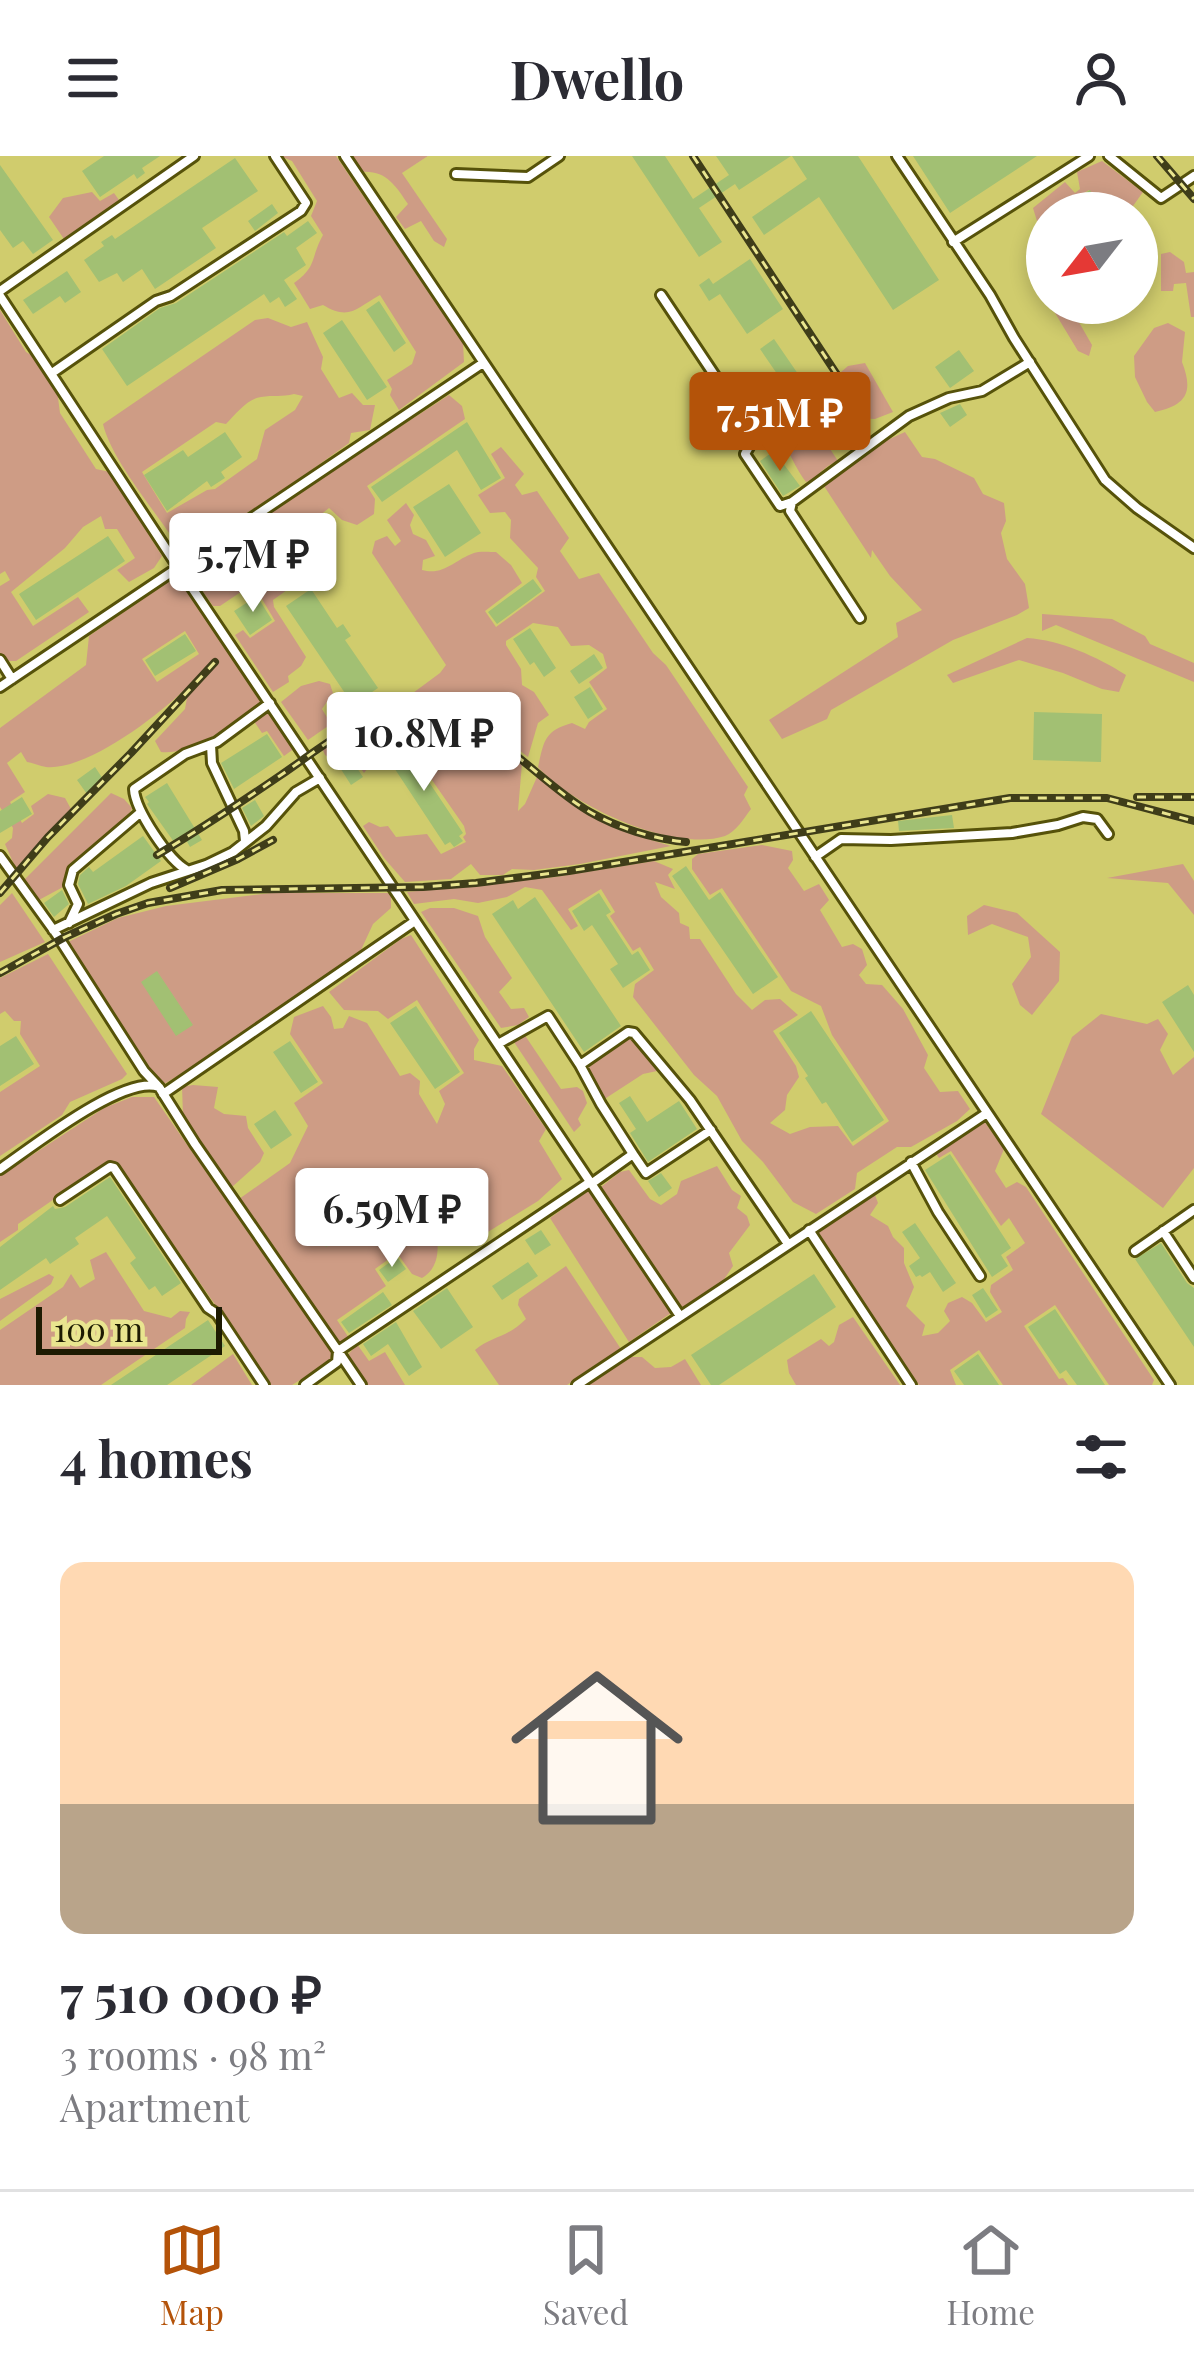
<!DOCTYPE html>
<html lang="en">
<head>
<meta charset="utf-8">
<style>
  :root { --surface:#fff; --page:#f2f2f3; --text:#2b2b33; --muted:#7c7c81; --line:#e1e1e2; --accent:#b45309 }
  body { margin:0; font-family:"Playfair Display",serif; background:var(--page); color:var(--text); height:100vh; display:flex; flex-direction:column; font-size:45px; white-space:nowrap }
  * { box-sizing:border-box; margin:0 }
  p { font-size:39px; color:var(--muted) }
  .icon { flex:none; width:66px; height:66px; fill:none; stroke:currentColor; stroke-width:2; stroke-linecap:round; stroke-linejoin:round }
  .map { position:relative; height:1229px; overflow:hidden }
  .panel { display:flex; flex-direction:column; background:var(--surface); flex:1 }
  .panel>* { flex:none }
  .needle { width:78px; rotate:239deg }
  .tools { position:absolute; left:1026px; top:36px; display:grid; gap:24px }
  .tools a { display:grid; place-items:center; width:132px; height:132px; border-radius:50%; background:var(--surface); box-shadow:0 6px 18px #0003; font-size:60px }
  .scale { position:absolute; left:36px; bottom:30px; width:186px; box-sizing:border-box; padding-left:12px; border:6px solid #1d1b02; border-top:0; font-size:33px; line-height:42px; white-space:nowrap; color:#1d1b02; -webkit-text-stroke:9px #e9e58f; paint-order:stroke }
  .price { position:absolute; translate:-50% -102px; padding:0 27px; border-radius:12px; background:#fff; color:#222; font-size:39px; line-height:78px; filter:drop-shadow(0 3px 6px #0008) }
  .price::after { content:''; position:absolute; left:50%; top:72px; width:36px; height:27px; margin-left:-18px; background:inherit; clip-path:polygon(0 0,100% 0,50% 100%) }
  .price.on { background:var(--accent); color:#fff }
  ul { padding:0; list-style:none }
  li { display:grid; align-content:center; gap:24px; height:636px; padding:0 60px }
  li+li { border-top:3px solid var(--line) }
  li span { display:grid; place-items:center; height:372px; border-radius:24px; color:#555 }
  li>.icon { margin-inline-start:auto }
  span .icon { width:216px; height:216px; fill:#fffc; stroke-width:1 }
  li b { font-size:51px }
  h2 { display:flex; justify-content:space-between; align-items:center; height:144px; padding:0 60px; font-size:51px }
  header { display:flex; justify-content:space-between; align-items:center; height:156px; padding:0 60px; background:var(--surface); font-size:54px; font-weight:700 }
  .tabs { display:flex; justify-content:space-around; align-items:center; height:168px; border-top:3px solid var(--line); background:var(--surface); font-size:33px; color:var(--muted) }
  .tabs a { display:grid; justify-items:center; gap:6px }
  .tabs .on { color:var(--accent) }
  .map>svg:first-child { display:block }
  .built { fill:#d0cc6d; fill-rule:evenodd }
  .green { fill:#ce9c85; fill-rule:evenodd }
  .building { fill:#a2c073 }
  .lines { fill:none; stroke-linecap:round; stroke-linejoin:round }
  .service-casing { stroke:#56520a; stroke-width:14 }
  .service { stroke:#fff; stroke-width:8 }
  .rail-casing { stroke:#3f3d19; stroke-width:8 }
  .rail { stroke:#e9e58f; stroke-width:3; stroke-dasharray:9; stroke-linecap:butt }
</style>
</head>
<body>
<header><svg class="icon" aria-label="menu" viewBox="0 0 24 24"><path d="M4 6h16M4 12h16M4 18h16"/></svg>Dwello<svg class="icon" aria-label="person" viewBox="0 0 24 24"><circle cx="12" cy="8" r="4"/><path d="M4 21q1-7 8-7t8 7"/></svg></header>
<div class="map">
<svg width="1194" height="1229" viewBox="0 0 1194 1229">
  <rect width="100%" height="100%" fill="#dbd882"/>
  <path class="built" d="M0,0H370L401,17L428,0H1194V1229H0ZM1047,57H1137V147H1047Z"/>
  <path class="green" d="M280,0H336L463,187L464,206L399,254L390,239L392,233L387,224L412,208L416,196L380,139C356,152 350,165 323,149L310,153L294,127C318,110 310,102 323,79L311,60L317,45L292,5Z
    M350,0H428L402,17L447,83L444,91L434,85L421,65L405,73L396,61L408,48C395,29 386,14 361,16Z
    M1102,5L1143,36L1128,57H1104L1089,34L1068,47L1073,57H1047V86L1040,75L1033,52L1065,26L1075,37L1080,33L1077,16Z
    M92,36L100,45L114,37L119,44C107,60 83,77 64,83L49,61L63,42Z
    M1170,96L1184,106L1186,117L1194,116V161H1191L1186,127L1174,128L1173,135H1161V98Z
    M1049,147H1068L1092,189L1089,200L1078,195Z
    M0,154L26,196L36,202L57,234L60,257L96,313L110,316L162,400L154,412L129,426L117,414L135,402L117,373H105L101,360L83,371L65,392L11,436L33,470L78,441L89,456L16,505H6L0,497V430L10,424L5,415L0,418Z
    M268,162L291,171L307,166L323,201L321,213L339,242L352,237L363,249H375L370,274L351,277L349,287L281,336L190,392L176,387C155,355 111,303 103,268L255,164ZM294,238L303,240L295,254L265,274L257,303L215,333L207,334L167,357L142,316L216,266L226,268C236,258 247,243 261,241C273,239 282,241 294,238Z
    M1168,167L1185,176L1182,206C1194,237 1186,249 1155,256L1147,246L1135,221L1134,200L1154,172Z
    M865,207L893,256L875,263L859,262L834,222L848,210Z
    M449,239L462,250L465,263L367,330L375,343L374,358L357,369L342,364L329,352L283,389L287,405L220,450H213L187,413L193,405Z
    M797,243L838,305C820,312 821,321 806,326C792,308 788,286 769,274L773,261Z
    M905,276L922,301L935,303L974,322L983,338L1004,347L1006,365L1001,377L1007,403L1025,428L1029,452L1017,459L953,484L831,554L827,563L782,583L769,564L898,481L896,467L922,454L890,420L872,394L871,402L824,330L883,286Z
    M501,291L524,318L515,329L522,339L537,335L569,382L560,395L579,423L599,417L653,497L666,509L748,631L744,639L751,653C744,662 736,676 725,680C674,697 572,650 538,611C544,585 544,575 572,567L585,573L589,566L607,553L589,526L607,512L603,498L589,489L571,490L558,471L533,467L506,485V489L521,513L522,529L534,536L549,559L538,567L528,601C501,580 473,559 438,553C425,551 411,551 398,548L440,517L446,509L372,397L375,385L387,380L395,390L401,385L387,364L406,347L414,359L410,369L413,378L426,384L435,400L423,404L422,414C444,420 454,404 474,397C478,395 491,396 496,396L511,409L522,427L485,455L496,471L545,435L536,421L538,412L510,382L511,364L505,356L490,357L478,339L505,322L491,298Z
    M283,417L292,421L294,429L273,444L274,451L306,501L301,510L288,520L289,526L273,536L235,479L243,474L250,482L275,465L259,438L265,434V428Z
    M180,423L295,592L284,600L267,575L262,577L249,558C224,573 191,599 161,596L155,585L185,553L187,542L182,536C155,562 85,615 46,611C40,610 33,607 27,606L21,596L7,607L25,636L10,646L22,667L34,658L31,650L48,638L65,642L71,653L16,713L5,688L12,682L13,672L0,651V572L86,509L89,480L166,427ZM185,475L199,498L157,526L142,503Z
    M1042,458L1112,463L1145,480L1150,488L1194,507V526L1056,469L1042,475Z
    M1027,482C1060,484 1098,501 1126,519L1119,536L1102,533L1063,517L1019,504L953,527L947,519Z
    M319,525L330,528L333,537L322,553L331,568L308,584L281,546L301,530Z
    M403,555L461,566L454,585L456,594L470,603L484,588H496L522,607L518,655L525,648L537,621C580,657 617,674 671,690L580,708L534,714L512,713L503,719H480L471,708L451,723L405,726L384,702L363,670L369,666L380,671L388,670L396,681L427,678L441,698L466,686L463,681L466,678L464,670L402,581L371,594L373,606L364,617L351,598L333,604L325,599L322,592L367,567Z
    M111,637L124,643L132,652L129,660L71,710L65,730L37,745L22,726Z
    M762,689L792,695L793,704L788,712L804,735L819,728L829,744L820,754L842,791L853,788L862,793L867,809L859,819L866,828L882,829L903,853L928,899L924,912L940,936L958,935L970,953L957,965L911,991H897L857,1017L855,1033L816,1058L793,1046L763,1006L742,985L717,940L694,919L633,841L635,828L654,814L640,791L633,795L610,760L615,756L601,733L568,753L578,770L571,774L542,734L525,731L507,741L478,747L454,743L414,748L407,736L555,721L654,705L673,713L668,719L675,733L655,726L661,741L679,757L680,767L689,771L690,783H700L736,838L752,854L765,844L780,843L798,859L773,875L796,910L799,921L787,939L785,954L770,967L790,978L810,971L838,970L853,990L889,965L832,879L821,850L791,835L722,732L710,739L692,713V703L698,698Z
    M1183,708L1194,725V759L1168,727L1107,722Z
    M12,737L45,786L0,806V749Z
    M271,737H391V752L373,768L361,794L211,900L164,928L148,912L68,786L118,762L166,750Z
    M984,749L1017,757L1060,796L1059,825L1032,859L1020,849L1012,828L1031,801L1028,781L992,768L968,779L967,760Z
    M430,752H454L478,760L485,781L512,822L499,836L511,853L524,852L529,861L518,869L501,872L421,756Z
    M411,779L479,884L474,893V904L502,910L546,973L539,985L562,1023L538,1045L475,1084L442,1033L440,1045L433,1051C435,1076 447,1107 422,1122L412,1118L397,1097L375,1113L386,1130L337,1164L349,1182L339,1188L239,1043L290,1007L308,970L294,947L323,927L290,878L294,861L323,850L331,861L334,873L343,872L349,860L367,867L400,920L410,917L420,925L419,938L437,968L445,948L439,935L464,917L417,844L388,863L378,855L344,854L329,836L401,783Z
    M48,798L127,918L122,923L70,946L62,959L0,1000V936L40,910L20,878L21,865H14L5,855L0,858V822Z
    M1101,858L1147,868L1158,863L1168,878L1160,894L1173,919L1194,901V1012L1163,1052L1041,958L1072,881Z
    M524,878L561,933L577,931L583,935L587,947L578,963L581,969L574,976L514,886Z
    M629,882C641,888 655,901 657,915L643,918L603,944L588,920L587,913L593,906Z
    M193,929L218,931L214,952L224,958L246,960L248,972L264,997L260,1006L232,1031L183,959L182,931Z
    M132,941H154L332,1197L329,1206L292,1229H271L118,1009L105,1008L18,1068V1074L0,1086V1020L104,952Z
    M984,965L1004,993L995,1015L1006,1032L1017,1026L1026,1031L1154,1224L1152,1229H1109L1055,1149L1024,1170L1059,1223L1063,1222L1068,1229H1003L979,1194L950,1214L956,1229H919L817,1076L864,1043L875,1039L878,1047L870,1059L888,1070L893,1081L904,1092V1107L914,1131L906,1150L925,1169L922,1180L938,1177L950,1165L944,1155L948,1147L962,1141L972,1147L986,1166L1002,1156L990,1136L991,1129L1013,1114L1006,1101L1025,1087L1009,1062L1001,1070L951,995L939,1002L935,996Z
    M717,1010L732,1034L741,1040L737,1052L747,1060L750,1069L729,1097L733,1110L723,1125L682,1152L601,1031L620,1016L629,1014L650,1043L661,1049L677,1038L681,1025Z
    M589,1034L671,1157L629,1186L550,1062Z
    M106,1096L144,1155L171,1162L180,1155L190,1156L186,1163L185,1172L101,1229H0V1174L63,1131L71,1118L80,1132L95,1123L90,1104Z
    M566,1110L621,1193L567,1229H499L475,1194C492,1180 507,1182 526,1163L518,1149L519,1143Z
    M49,1118L54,1121L51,1128L0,1165V1143Z
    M853,1161L900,1229H796L789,1217L787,1204L821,1183L829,1190L834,1186L839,1169Z
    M357,1188L369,1205L385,1196L405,1229H367L348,1199Z
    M233,1198L252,1229H191Z
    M631,1201H642L655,1212L671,1211L685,1203L701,1229H588Z"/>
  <path class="building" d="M104,0H160L142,12L145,17L137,23L134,18L100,41L82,15Z
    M632,0H665L693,43L729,19L716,0H791L739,34L735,28L699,52L722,86L699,101Z
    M792,0H858L939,124L893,154L819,41L764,79L752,61L807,23Z
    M913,0H1037L950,57Z
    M235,2L258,35L202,72L216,92L155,133L142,113L123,126L117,117L99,126L84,104L104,90L101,86L112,79L115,83Z
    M0,9L53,84L33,98L23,85L13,92L0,74Z
    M1090,34L1104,57H1073L1067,48Z
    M272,48L278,57L255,75L248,65Z
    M308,65L317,77L296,92L306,109L284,124L297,143L285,151L279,141L270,147L264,138L127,230L102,193L160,152L176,147L284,76L287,80Z
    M750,103L783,153L747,178L720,138L709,145L699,129L709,122L713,128Z
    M67,115L81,136L65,147L60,140L33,158L23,144Z
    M379,145L406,187L394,196L366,154Z
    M342,164L387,231L367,244L323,177Z
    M774,183L807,231L793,241L760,193Z
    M959,194L974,215L950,232L935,211Z
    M960,248L967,259L950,271L940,257Z
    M467,266L501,322L481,334L457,294L382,346L371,331Z
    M225,276L242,301L221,316L225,322L211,331L207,325L167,355L144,319L183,294L188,301Z
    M774,295L800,330L783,340L760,305Z
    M449,328L481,377L445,401L413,351Z
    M108,380L125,405L36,464L19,438Z
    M533,423L542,435L497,468L488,456Z
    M311,433L337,472L343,468L351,480L345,484L378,532L353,549L286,450Z
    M257,440L272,464L250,479L234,455Z
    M530,472L556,512L544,521L534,506L530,509L513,483Z
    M185,478L196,495L155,520L145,504Z
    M594,498L603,512L579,528L570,515Z
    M590,531L603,553L588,563L574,541Z
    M1034,556L1102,558L1101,606L1033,604Z
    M267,578L282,601L234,633L221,607Z
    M401,584L463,677L459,680L463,685L454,691L450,686L445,689L383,595Z
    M349,600L363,621L351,629L337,607Z
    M95,611L103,623L87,638L77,624Z
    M167,627L202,684L190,691L184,680L174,686L147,648L149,646L145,641Z
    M22,641L32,658L0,677V655Z
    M255,644L264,660L251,670L242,652Z
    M952,659L954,672L899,675L898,665Z
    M143,680L161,705L126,730L88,748L78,728L80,719L89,711L93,716Z
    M686,710L709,744L720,736L778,821L753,838L672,720Z
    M62,734L69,748L54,761L44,747Z
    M599,737L611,756L606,759L632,799L638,795L650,814L623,832L610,813L618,808L592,769L584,775L572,755Z
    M535,741L621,870L584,896L492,758L513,744L518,753Z
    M157,815L193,869L176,880L141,826Z
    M1188,829L1194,839V896L1162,846Z
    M416,850L460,916L435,933L390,867Z
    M811,855L884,964L852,986L826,946L822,948L805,922L808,920L779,877Z
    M16,880L34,908L0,930V890Z
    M290,885L318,926L301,937L273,896Z
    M630,940L647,966L679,945L697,973L648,1006L630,977L636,973L619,947Z
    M275,954L292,979L271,993L254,968Z
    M950,998L1011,1092L1001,1099L1008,1110L992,1121L925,1014Z
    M661,1017L672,1032L659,1041L648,1025Z
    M110,1021L181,1127L162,1140L155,1130L149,1134L130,1107L136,1102L107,1060L75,1082L79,1088L50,1108L46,1102L0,1134V1091L53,1050L55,1053L65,1051Z
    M375,1029L389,1050L326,1091L315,1068Z
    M915,1067L956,1127L943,1136L930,1116L922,1121L920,1119L916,1121L909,1110L920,1102L902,1076Z
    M541,1074L551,1089L535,1099L525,1084Z
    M1161,1087L1187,1127L1194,1132V1191L1135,1103Z
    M397,1101L406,1113L388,1126L379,1114Z
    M528,1106L538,1120L502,1144L492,1130Z
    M814,1118L836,1151L719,1229H711L691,1199Z
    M447,1132L473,1171L441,1193L413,1155Z
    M983,1132L998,1154L986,1162L972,1139Z
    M383,1136L392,1149L349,1177L341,1166Z
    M1055,1153L1105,1229H1077L1066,1214L1060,1218L1028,1171Z
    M208,1164L225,1190L167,1229H111Z
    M396,1166L422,1211L409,1220L388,1188L371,1200L363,1188Z
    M978,1198L999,1229H964L954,1215Z"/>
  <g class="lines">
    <defs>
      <path id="service" d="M345,0L1170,1229
        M897,0L990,139L1014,182L1105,324L1137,352L1194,392
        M1109,0L1161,42L1194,20
        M456,18L528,21L559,0
        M953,86L1089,0
        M0,135L194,0
        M661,139L755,280L745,298L780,350L792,346
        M0,140L178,411L680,1160
        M52,217L156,145L171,140L301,55L306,47L275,0
        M860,462L790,355L792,346L909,260L949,242L982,235L1030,206
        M0,504L12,523
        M0,531L483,207
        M211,589L212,607L244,675L245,685
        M0,700L57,779L144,915L158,930
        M815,701L841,683L891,684L1012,677L1058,669L1083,661L1097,663L1108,678
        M187,714C169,705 135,654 134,633L185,598L217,586L270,547
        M69,767L78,748L69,729L73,714L141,656
        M53,774L151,727L206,709L233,696L266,670L296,636L320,622
        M498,888L548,860L580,909L628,876L634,877L690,944L788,1088
        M580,909L601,948L633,998L591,1028
        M163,938L415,765
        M633,998L646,1017L711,974
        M911,1006L938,1056L980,1120
        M0,1013C31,992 124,918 159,931L195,988L338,1195L590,1026
        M60,1044L110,1011L114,1012L208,1152L217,1158L264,1229
        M809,1074L911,1229
        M1163,1075L1194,1122
        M1135,1095L1194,1054
        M305,1229L337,1206L338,1195L361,1229
        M577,1229L987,957"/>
    </defs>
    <use href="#service" class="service-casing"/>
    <use href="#service" class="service"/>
    <defs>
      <path id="rail" d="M693,0L859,252
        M1157,0L1194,43
        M1137,641H1194
        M157,699C199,674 240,647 281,619C313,597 345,571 383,557C466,529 527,620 590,656C618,672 653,683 686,686
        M170,732L238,703L273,684
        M0,737L48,681L131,597L215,506
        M0,817L65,781L116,758L148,747L222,734L423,731L476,727L569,715L1010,642H1107L1194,665"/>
    </defs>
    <use href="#rail" class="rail-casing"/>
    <use href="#rail" class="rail"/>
  </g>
</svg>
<div class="tools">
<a><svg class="needle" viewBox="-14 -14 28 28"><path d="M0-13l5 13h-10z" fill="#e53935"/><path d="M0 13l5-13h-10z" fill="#7c7c81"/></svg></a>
</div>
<div class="scale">100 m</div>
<b class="price on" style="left:780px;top:318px">7.51M ₽</b>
<b class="price" style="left:253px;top:459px">5.7M ₽</b>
<b class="price" style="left:424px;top:638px">10.8M ₽</b>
<b class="price" style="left:392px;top:1114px">6.59M ₽</b>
</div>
<section class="panel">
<h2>4 homes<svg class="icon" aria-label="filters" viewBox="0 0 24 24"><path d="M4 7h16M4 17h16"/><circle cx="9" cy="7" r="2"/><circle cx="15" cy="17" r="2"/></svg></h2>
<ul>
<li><span style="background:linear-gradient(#ffd9b3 65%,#b9a48a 0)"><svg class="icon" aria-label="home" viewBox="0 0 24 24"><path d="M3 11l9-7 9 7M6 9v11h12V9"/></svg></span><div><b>7 510 000 ₽</b><p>3 rooms · 98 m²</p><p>Apartment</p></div></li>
</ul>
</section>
<nav class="tabs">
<a class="on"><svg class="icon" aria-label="map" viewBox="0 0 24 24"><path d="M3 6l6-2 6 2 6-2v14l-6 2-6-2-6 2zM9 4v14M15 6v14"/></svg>Map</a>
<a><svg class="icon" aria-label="saved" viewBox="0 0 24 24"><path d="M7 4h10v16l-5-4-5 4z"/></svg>Saved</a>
<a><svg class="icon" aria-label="home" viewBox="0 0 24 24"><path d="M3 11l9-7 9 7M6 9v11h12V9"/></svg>Home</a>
</nav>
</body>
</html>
